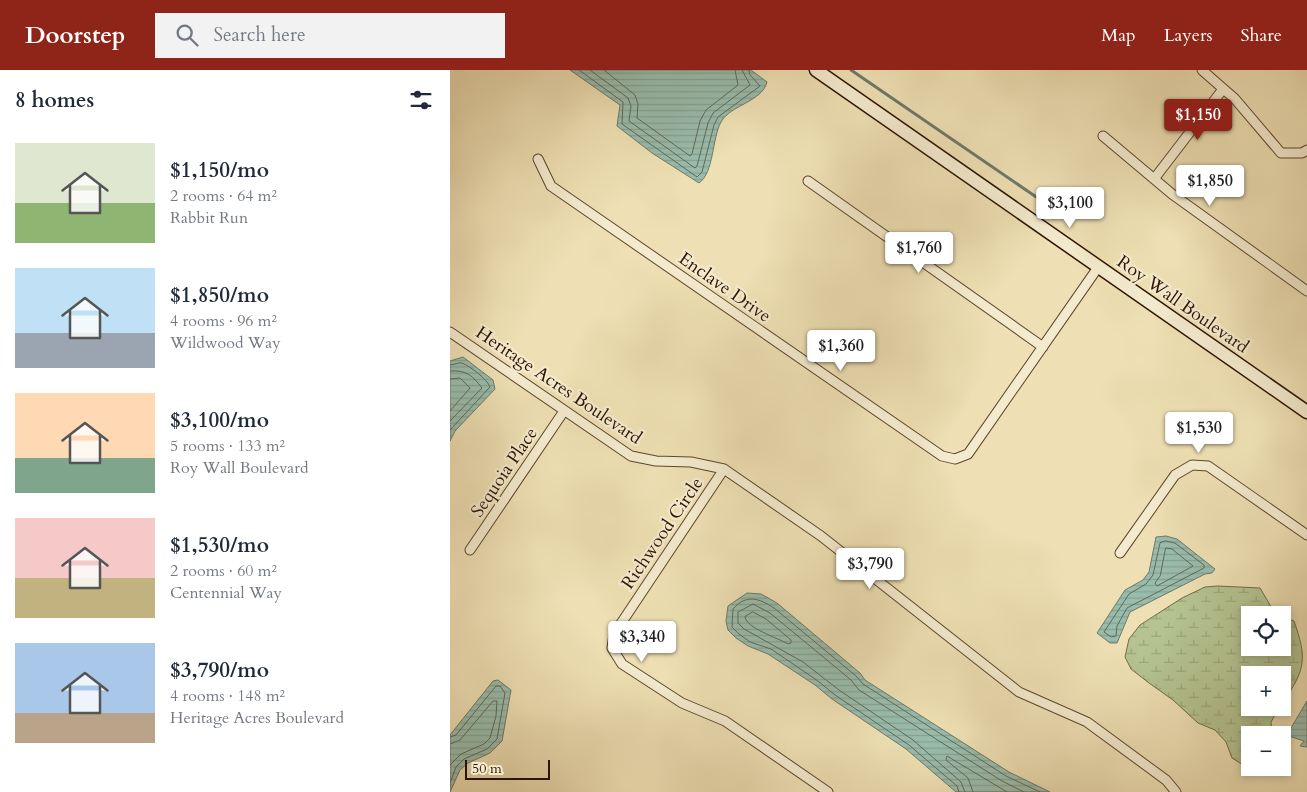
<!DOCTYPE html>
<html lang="en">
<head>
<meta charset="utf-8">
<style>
  :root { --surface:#fff; --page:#f2f2f3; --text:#1f2937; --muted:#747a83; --accent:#8f2418 }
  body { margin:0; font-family:Cardo,serif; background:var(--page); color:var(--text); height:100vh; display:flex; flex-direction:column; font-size:19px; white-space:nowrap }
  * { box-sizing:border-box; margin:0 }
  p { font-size:16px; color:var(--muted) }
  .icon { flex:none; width:28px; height:28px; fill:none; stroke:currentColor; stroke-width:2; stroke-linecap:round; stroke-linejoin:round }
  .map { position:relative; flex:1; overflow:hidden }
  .details { display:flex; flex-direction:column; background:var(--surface); width:450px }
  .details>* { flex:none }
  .fabs { position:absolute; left:791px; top:536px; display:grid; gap:10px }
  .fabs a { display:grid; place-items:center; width:50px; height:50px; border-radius:0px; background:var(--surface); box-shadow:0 2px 8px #0003; font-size:25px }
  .scale { position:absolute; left:15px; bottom:12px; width:85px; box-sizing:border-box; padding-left:5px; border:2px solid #2d1300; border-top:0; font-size:14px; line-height:18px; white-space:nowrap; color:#2d1300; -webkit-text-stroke:4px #f4ebce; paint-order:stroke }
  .price { position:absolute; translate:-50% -42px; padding:0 11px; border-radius:5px; background:#fff; color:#222; font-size:16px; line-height:32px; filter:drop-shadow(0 1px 2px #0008) }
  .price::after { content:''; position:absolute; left:50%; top:30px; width:15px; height:11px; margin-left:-8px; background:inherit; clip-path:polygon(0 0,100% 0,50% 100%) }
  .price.active { background:var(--accent); color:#fff }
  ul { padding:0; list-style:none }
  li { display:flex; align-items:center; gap:15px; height:125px; padding:0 15px }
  li span { display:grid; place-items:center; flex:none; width:140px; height:100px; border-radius:0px; color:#555 }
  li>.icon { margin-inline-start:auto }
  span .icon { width:60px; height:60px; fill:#fffc; stroke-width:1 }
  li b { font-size:21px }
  h2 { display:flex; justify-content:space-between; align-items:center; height:60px; padding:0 15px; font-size:21px }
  header { display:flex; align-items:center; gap:30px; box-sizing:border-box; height:70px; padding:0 25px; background:var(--accent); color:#fff }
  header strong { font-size:24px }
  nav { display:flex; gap:28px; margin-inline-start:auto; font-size:18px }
  .search { width:350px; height:45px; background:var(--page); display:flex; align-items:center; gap:12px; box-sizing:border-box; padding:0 18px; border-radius:0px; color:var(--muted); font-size:19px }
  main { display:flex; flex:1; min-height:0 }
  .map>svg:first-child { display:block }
  .wetland { fill:url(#wetland-marsh); stroke:#706b48 }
  .water { fill:url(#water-rules); stroke:#6e7968 }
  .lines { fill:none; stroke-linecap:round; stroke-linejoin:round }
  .shore { stroke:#636856; stroke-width:1 }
  .stream { stroke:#6e7968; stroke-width:3 }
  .street-casing { stroke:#5d462d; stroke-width:11 }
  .secondary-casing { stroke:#2d1300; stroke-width:15 }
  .street { stroke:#f4ebce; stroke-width:9 }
  .secondary { stroke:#f4ebce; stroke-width:12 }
  .labels { text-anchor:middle; stroke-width:4.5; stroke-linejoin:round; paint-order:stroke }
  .street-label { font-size:18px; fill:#2d1300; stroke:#f4ebce }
</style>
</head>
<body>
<header>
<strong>Doorstep</strong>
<div class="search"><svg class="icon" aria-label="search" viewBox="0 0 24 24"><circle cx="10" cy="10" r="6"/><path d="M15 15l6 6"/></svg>Search here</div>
<nav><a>Map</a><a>Layers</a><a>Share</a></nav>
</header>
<main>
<section class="details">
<h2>8 homes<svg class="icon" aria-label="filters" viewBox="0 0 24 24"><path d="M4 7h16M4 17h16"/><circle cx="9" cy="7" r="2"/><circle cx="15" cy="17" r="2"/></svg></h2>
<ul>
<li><span style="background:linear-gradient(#dfe7d0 60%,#8fb573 0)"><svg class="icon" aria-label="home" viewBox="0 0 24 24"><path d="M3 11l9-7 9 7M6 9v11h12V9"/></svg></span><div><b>$1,150/mo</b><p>2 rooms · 64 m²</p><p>Rabbit Run</p></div></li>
<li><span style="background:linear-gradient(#bfe0f5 65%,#9aa5b1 0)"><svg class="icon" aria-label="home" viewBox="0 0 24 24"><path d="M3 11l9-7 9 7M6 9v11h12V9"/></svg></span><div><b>$1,850/mo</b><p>4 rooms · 96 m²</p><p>Wildwood Way</p></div></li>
<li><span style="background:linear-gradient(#ffd9b3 65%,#7fa58c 0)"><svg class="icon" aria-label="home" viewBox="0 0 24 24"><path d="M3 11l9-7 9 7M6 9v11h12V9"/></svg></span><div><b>$3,100/mo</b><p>5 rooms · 133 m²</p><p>Roy Wall Boulevard</p></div></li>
<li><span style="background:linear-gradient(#f6c9c9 60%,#c2b280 0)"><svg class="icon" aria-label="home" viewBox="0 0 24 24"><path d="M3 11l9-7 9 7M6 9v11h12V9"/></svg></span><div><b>$1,530/mo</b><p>2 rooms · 60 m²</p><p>Centennial Way</p></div></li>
<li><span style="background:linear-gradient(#a9c7e8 70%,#b9a48a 0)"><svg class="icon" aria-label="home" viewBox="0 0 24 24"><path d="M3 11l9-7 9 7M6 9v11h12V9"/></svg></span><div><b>$3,790/mo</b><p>4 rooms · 148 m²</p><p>Heritage Acres Boulevard</p></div></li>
</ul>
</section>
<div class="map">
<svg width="857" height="722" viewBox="0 0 857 722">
  <defs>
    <pattern id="wetland-marsh" width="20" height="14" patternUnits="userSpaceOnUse" patternTransform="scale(1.25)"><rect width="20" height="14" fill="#b4c391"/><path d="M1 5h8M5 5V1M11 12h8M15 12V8" fill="none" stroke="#9ba77b"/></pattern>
    <pattern id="water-rules" width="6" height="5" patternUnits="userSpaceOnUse" patternTransform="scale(1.25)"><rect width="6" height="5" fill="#99bdad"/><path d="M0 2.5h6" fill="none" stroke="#84a293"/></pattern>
  </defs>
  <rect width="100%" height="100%" fill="#eee0b4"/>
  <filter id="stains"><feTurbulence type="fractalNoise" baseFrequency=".004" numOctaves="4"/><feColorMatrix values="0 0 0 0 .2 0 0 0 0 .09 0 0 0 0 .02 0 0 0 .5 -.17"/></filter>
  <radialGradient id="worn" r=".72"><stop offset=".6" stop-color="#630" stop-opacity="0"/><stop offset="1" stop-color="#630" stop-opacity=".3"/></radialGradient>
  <path class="wetland" d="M768,516L810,518L826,545H800V578H832L833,548L844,551C857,588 856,599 833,632L832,605H800V638H829L821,652L822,665H800V698H809L801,700L782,688L776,672L765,660L748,653L723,630L699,613L681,599L675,587L679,569L690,555L732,528L755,517Z"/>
  <path class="water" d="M120,0H301L317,12C312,32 280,35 271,52C262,68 264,103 249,113L202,83L167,56L170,35Z
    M13,287L43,310L45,319L5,361L0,371V291Z
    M716,466L727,469L765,499L762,503L755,504L680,542L667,573H660L647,563L675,520L693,510L699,502L706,467Z
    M297,523L311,524L327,533L410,603L415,610L559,702L600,722H506L456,679L382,629L365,615L318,584L298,576L286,568L278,560L276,551L278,536Z
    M48,610L61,620L52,671L40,683L18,693L10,700L0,722V665L43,611Z
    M857,631V677L850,676L854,671L839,666L838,663Z"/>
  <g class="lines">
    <path class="shore" d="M129,0L173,32L172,54L247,107L252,102L264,55L268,47L310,16L300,5L299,0
      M140,0L178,28L181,36L179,51L245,98L247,96L258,53L263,43L300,15L292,0
      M154,0L185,25L188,34L187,48L240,86L242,84L250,51L256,40L288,15L285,0
      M0,295C4,295 9,292 12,293C20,296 38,310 40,317L0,360
      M0,301C16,300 22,305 32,318L0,351
      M0,309L10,308L20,318L0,341
      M716,471L725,473L754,495V498L677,538L667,556L666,566L661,567L654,562L679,524L696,514L703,505L710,473Z
      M716,478L722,479L743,496L707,516L705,513L710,506Z
      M303,542L316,549L341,570V573L338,574C328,568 296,558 295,547Z
      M0,667L6,665L46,616H50L55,623L47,669L37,679L14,689L6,697L0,713
      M0,674L10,670L43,631H47L46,646L40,668L34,674L11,684L0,695
      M509,722L507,716L459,675L385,625L368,611L321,579L300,572L289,564L282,557L283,539C296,524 309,528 324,538L406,606L413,614L556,706L590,722
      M515,722L511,712L463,670L389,620L353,592L294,559L288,553V542L303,534L320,543L401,610L409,620L552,711L574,722
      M523,722L518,708L496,690L497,686L557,722"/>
    <path class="stream" d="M401,0L595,133"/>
    <defs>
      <path id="street" d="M752,0L785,29L831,83H852L857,80
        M653,66L722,124L857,221
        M88,89L101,116L492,386L505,389L518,384L649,196
        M704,109L773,19
        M358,111L593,277
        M0,262L181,386L206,391L241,392L274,399L371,466L569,622L637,652L716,710L726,722
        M274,399L164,564L162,578L172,594L232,633L275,651L378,722
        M20,480L114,341
        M670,483L725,405L742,395L758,396L857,465"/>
      <path id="secondary" d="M366,0L857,342"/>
    </defs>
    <use href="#street" class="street-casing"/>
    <use href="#secondary" class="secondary-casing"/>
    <use href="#street" class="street"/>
    <use href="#secondary" class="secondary"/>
  </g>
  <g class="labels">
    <g class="street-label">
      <text transform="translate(275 217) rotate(35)" y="6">Enclave Drive</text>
      <text transform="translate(733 234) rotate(35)" y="6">Roy Wall Boulevard</text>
      <text transform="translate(109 315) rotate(34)" y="6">Heritage Acres Boulevard</text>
      <text transform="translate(54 402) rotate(-56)" y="6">Sequoia Place</text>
      <text transform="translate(212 463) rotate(-56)" y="6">Richwood Circle</text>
    </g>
  </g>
  <rect width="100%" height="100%" filter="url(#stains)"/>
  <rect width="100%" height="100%" fill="url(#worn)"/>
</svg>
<div class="fabs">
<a><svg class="icon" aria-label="locate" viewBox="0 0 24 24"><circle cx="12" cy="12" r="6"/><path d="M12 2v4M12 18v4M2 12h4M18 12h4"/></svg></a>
<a>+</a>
<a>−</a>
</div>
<div class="scale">50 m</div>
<b class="price active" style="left:748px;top:71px">$1,150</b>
<b class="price" style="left:760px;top:137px">$1,850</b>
<b class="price" style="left:620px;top:159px">$3,100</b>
<b class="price" style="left:469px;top:204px">$1,760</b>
<b class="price" style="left:391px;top:302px">$1,360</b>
<b class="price" style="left:749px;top:384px">$1,530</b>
<b class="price" style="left:420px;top:520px">$3,790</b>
<b class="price" style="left:192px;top:593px">$3,340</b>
</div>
</main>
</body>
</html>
